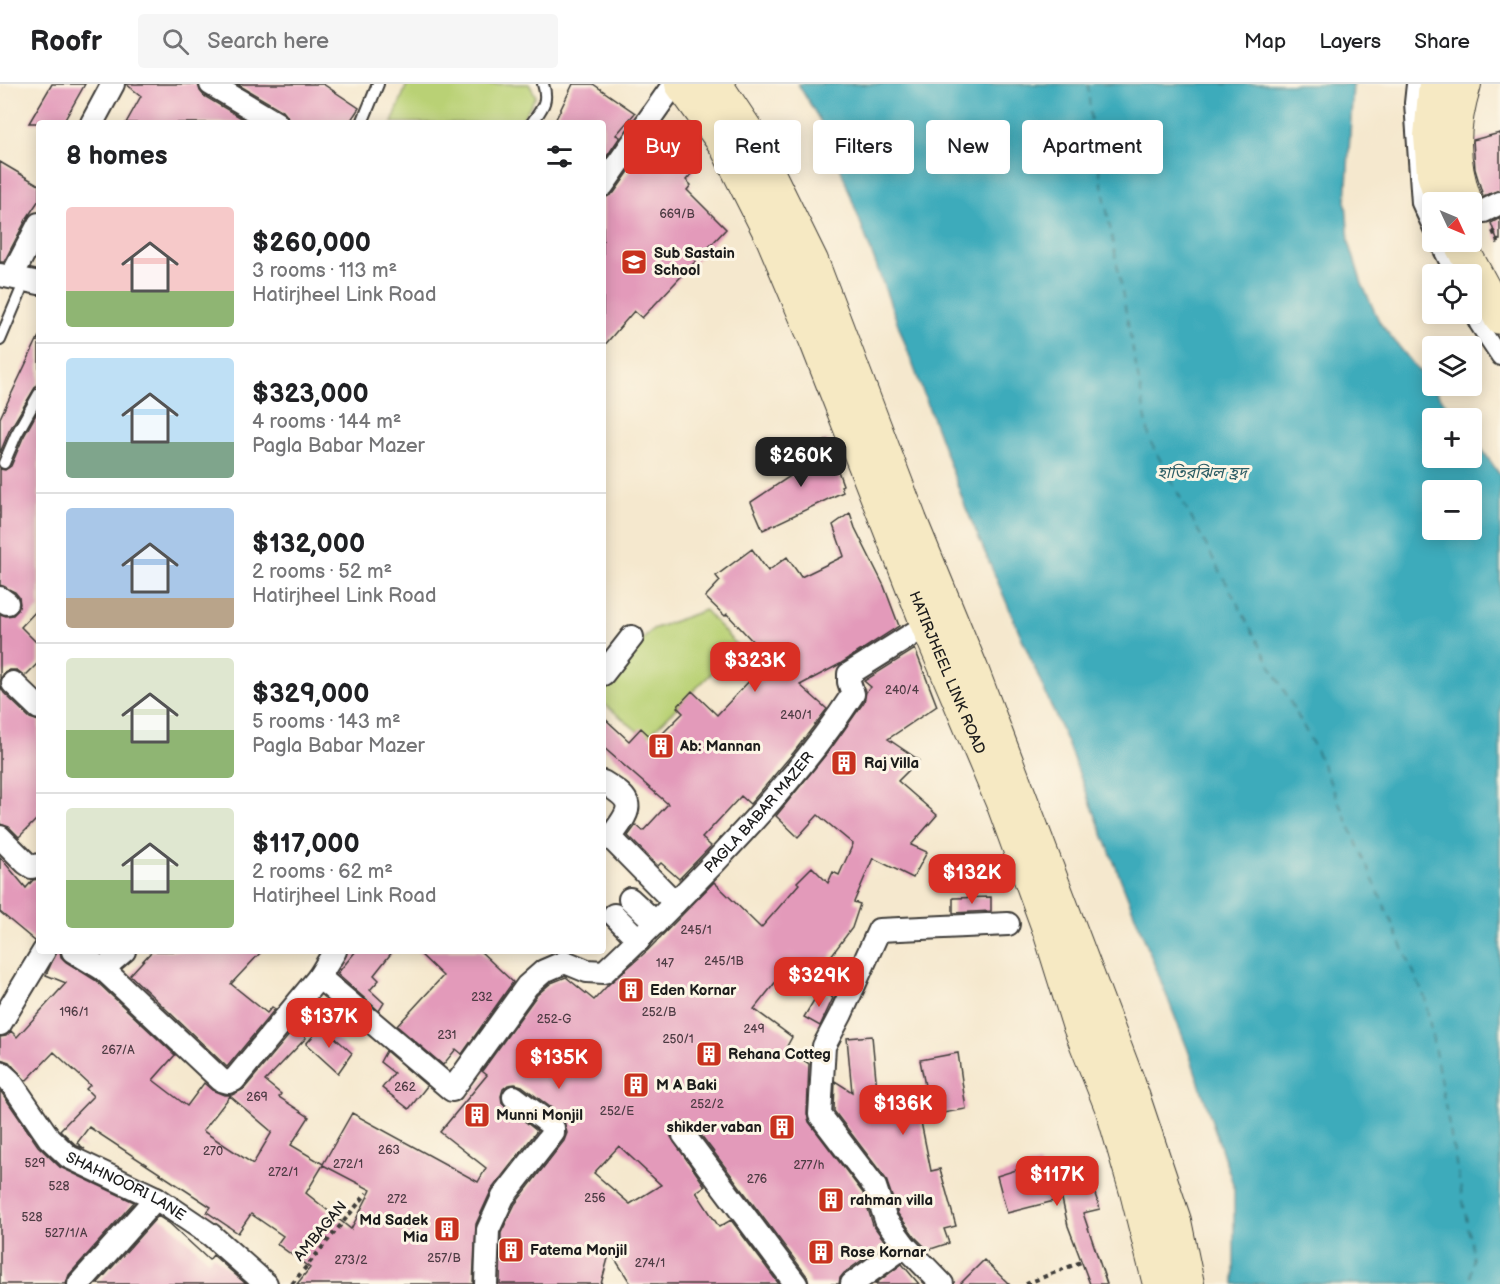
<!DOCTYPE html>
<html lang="en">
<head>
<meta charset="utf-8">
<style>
  :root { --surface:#fff; --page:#f6f6f6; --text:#202124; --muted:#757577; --line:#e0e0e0; --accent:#d93025 }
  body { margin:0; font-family:"Balsamiq Sans","Noto Sans Bengali",sans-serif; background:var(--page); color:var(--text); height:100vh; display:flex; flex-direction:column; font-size:22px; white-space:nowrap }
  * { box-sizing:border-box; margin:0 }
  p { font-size:20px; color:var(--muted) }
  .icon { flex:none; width:33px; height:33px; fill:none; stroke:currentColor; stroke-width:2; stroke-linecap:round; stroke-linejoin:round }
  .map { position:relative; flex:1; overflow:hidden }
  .drawer { position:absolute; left:36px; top:36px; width:570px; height:834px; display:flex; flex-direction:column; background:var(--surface); border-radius:6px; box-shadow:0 3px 15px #0003 }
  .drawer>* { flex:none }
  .hud { position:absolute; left:624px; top:36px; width:570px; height:54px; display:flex; gap:12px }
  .needle { width:39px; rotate:134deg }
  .buttons { position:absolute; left:1422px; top:108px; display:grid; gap:12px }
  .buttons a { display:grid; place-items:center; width:60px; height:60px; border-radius:6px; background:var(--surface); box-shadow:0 3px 15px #0003; font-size:30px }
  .price { position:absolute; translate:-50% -51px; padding:0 14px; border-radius:12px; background:var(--accent); color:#fff; font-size:20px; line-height:39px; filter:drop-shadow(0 2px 3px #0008) }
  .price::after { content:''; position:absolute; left:50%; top:36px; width:18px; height:14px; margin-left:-9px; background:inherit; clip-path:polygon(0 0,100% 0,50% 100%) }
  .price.on { background:#222; color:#fff }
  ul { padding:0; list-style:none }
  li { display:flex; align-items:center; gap:18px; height:150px; padding:0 30px }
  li+li { border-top:2px solid var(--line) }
  li span { display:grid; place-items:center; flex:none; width:168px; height:120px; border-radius:6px; color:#555 }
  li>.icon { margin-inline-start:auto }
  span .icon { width:72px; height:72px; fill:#fffc; stroke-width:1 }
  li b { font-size:26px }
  h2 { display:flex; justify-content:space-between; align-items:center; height:72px; padding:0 30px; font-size:26px }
  .tag { padding:0 21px; border-radius:6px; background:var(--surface); box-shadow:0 3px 15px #0003; font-size:21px; line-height:54px }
  .tag.on { background:var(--accent); color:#fff }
  header { display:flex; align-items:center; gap:36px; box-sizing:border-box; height:84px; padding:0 30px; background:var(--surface); border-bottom:2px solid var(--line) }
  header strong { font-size:28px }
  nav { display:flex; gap:33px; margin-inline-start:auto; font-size:21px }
  .search { width:420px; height:54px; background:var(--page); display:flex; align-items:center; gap:15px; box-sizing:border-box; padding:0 21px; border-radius:6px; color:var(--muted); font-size:22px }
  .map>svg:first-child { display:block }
  .green { fill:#b9d175; stroke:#6a7648; stroke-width:1.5 }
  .water { fill:#3dabbb; stroke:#2c646c; stroke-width:1.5; fill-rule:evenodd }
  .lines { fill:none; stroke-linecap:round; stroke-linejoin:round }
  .ferry { stroke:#2b5c64; stroke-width:1.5; stroke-dasharray:8 6; stroke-linecap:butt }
  .building { fill:#e39aba; fill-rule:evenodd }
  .service-casing { stroke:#3d3b37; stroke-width:14 }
  .pedestrian-casing { stroke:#3d3b37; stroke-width:20 }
  .minor-casing { stroke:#3d3b37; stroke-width:26 }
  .secondary-casing { stroke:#3d3b37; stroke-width:34 }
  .path { stroke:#3d3b37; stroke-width:4; stroke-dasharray:4.5 4.5; stroke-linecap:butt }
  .service { stroke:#fff; stroke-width:10 }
  .pedestrian { stroke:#fff; stroke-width:16 }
  .minor { stroke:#fff; stroke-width:22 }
  .secondary { stroke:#f6e9c3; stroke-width:32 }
  .labels { text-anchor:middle; stroke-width:6; stroke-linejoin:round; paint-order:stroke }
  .number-label { font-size:12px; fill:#4e3c44 }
  .poi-label { font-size:15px; font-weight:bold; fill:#1c1c1c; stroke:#fcf5e5; text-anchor:start }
  .street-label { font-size:15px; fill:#1c1c1c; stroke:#fcf5e5 }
  .water-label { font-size:16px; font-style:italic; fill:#2b5c64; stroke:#fcf5e5 }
</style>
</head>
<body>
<header>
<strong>Roofr</strong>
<div class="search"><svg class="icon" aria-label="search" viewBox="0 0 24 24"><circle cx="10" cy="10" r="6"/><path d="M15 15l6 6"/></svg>Search here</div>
<nav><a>Map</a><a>Layers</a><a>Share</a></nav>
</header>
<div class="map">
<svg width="1500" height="1200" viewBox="0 0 1500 1200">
  <rect width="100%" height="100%" fill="#fcf5e5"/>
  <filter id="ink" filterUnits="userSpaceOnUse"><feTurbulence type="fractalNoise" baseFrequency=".0167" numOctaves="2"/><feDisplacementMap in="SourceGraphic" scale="12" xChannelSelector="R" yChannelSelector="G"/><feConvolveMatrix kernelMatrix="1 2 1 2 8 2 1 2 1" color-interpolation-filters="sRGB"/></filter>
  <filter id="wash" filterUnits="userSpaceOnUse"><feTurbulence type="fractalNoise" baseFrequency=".008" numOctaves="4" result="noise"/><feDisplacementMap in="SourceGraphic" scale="24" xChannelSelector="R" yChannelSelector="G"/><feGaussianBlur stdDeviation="1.35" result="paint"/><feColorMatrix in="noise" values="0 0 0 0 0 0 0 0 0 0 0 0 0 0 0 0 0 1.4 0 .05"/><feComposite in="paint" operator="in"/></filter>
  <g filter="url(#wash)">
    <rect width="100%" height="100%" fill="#f5e8ce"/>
    <path class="green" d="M407,0H529L536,12L520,39H392Z
      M705,526L738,563L646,654L603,619V597L653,545Z"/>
    <path class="water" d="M798,0H1353L1346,118L1349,158L1362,200L1380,239L1457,334H1432V374H1472V351L1500,391V1200H1234V1103L1188,966L1067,659L965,422L827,48ZM1432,406H1472V446H1432Z"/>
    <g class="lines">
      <path class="ferry" d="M1088,0L1091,41L1150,357L1315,664L1425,914L1473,1170L1470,1200"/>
    </g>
    <g id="blocks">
      <path class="building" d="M52,0H85L63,39H29Z
        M126,0H198L200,7L204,12L250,39H126L141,12Z
        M237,0H323L359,24L349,39H289L287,32L283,27Z
        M573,0H593L635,29L616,51L620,53L603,78V39H554Z
        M1500,49V106L1483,112L1475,85L1473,56Z
        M663,51L697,84L686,96L691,101L687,106L726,145L642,234L634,227L603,263V114L614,109L644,66L647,67Z
        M0,78L39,101V116L27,134L4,178H0Z
        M1500,134V156H1497L1491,139Z
        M39,252V297L9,347L0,369V334Z
        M39,325V524L21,543L39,561V578L25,592L17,586H10L4,589L0,596V530L6,532L13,531L18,526L20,520L19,513L15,508L0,501V385L5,386L11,382L23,354Z
        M827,356L843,401L841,402L843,408L763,446L751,418L804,383L799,372Z
        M850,429L855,444L884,502L899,542L840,580L800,601L827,625L794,668L750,720L741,712L702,754L711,762L679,795L661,779L658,782L628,752L636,741L643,747L668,720L603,663V633L629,657L641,644L655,657L683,629L677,623L692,607L717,631L753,593L750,589L752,587L742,575L757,562L727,530L725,532L705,513L720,497L716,492L752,465L768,487L787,473L801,493L844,472L833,441Z
        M915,565L937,622L888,655L919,676L898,697L937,731L911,761L927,768L913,794L873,774L854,818L860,820L852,844L807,904L782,890L754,925L792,953L786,964L809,980L807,1030L809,1038L863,1109L873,1141L886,1159L844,1189L840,1194L839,1200H809L807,1192L695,1043L690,1039L683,1038L675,1041L671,1046V1053L705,1102L696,1108L719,1143L731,1136L779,1200H631L610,1167L601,1200H500L501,1149L515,1120L564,1057L567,1049L564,1037L558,1029L522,1002L515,1000L508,1001L503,1005L501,1012L502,1019L537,1047L492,1105L476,1140L473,1200H297L310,1184L277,1160L283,1152L251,1130L238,1149L207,1128L211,1123L89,1043L77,1059L85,1065L77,1062L60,1046L93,1012L86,1005L90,1001L54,968L26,997L9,978L0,975V953L6,952L11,947L17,953L66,899L46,891L57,867H60L61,873L66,878L95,896L175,971L153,996L187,1022L204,999L212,1006L224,1011H232L244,1005L295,944L306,954L265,997L281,1010L279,1013L309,1033L291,1061L323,1080L352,1029L478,1098L486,1084L440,1048L487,991L482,987L537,911L551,899L566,893L594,916L608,901L648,866L714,798L761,844L799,800L797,798L812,783L828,799L833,788L839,791L853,760L818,731L798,753L776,732L832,663L864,618L866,608L871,603L864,597ZM230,1012L272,1048L253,1080L203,1047ZM619,1062L661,1101L630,1120L594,1089ZM323,1081L371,1106L351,1145L306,1109Z
        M0,602L4,609L30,634L39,637V733L19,753L9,743L0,740Z
        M0,773L26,804L33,796L39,795V855L35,857L0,828Z
        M991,813V827L953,829V814Z
        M152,867H262L231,900L267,929L272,923L275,925L227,983L130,891Z
        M356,867H393L374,891L379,896L370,906L384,919L379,927L337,890Z
        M417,867H480L513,898L462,970L456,965L443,981L397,942L443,892Z
        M820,906L833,914L820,942L804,933Z
        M322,942L352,969L338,989L306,960Z
        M872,952L878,1016L926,1007L920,976L958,969L966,1025L920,1033L931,1087L940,1085L956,1142L944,1145L949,1159L928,1166L915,1153L898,1130L886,1095L834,1027L835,997L852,1008L847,954Z
        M386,967L427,1002L409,1025L382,1004L394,989L380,978Z
        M0,1006L38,1062L60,1083L134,1118L69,1191L66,1200H0Z
        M1039,1079L1042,1090L1068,1086L1073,1101L1090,1095L1100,1125L1083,1129L1107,1200H1090L1068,1142L1062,1115L1007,1129L997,1092Z
        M158,1132L169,1139L209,1176L213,1171L246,1200H97Z
        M984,1176L1009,1200H960Z
        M902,1180L919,1200H875Z"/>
    </g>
  </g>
  <g filter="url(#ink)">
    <use href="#blocks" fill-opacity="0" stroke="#3d3b37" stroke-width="1.5"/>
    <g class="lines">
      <defs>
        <path id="service" d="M362,39L378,0
          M532,39C542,24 549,18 543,0
          M0,256L25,197
          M4,379L16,351L39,310"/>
        <path id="pedestrian" d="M1415,0L1413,19L1420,119L1432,145
          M1438,158L1454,190
          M1472,227L1478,240L1500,273"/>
        <g id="minor">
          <path d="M211,0L276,39"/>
          <path d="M92,39L113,0"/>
          <path d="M603,101L674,0"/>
          <path d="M1484,127L1500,119"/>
          <path d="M0,191L39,199"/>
          <path d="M12,192L39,140"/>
          <path d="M0,514L7,519"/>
          <path d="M603,590L632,553"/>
          <path d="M13,599L39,624"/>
          <path d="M603,698C634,717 634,722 612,751L613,756L675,819"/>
          <path d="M0,753L26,779L32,783L39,781"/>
          <path d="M630,815L656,839"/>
          <path d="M614,831L639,856"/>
          <path id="s1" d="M73,867L103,885L221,996L228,998L234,996L319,893L452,1006L527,902L544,887L565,878L587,887L604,888C642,853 678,816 714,779C764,726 813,672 853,610L849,598V590L927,541"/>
          <path d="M103,885L124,867"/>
          <path d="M319,893L335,867"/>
          <path d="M0,940L44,867"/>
          <path id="s2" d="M0,988L10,997L49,1054L69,1073L156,1114L211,1151L266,1200"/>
          <path d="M684,1051L796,1200"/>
          <path d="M79,1200L156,1114"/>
          <path d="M486,1200L488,1146L503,1113L553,1049V1044L550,1040L514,1013"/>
          <path d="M852,1200L905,1162"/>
          <path d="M942,1200L905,1162L886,1136L875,1103L820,1031L824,962L841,930L879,846L1008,840"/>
        </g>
        <g id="secondary">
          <path id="s3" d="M681,0L725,61L772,154L816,258L927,541L1003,721L1049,847L1078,940L1112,1026L1136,1108L1159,1200"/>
          <path d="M716,0L750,51L812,177L911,437L972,585L1129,999L1175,1137L1188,1200"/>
          <path d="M1435,0L1430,52L1433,90L1442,118"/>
          <path d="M1465,0C1452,43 1451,76 1466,118"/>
          <path d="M1459,158L1500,234"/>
        </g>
      </defs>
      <use href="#service" class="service-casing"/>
      <use href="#pedestrian" class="pedestrian-casing"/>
      <use href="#minor" class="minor-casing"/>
      <use href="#secondary" class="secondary-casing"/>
      <path class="path" d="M1493,147L1500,163
        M292,1200L367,1109
        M1026,1200L1081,1178"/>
      <use href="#service" class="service"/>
      <use href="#pedestrian" class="pedestrian"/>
      <use href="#minor" class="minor"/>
      <use href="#secondary" class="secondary"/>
    </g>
  </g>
  <defs>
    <symbol id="school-square" viewBox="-11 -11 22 22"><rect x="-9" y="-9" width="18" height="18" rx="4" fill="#c8321e" stroke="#fcf5e5"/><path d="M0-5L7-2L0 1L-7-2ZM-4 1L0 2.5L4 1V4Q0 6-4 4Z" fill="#fff"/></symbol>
    <symbol id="building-square" viewBox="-11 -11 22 22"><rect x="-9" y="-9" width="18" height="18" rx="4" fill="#c8321e" stroke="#fcf5e5"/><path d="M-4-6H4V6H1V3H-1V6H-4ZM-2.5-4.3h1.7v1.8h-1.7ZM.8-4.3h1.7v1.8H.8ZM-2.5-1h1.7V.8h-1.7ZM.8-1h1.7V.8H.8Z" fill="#fff"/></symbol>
  </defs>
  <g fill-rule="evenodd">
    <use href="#school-square" x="619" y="163" width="30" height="30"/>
    <use href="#building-square" x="646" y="647" width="30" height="30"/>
    <use href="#building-square" x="829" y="664" width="30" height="30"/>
    <use href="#building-square" x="616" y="891" width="30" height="30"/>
    <use href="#building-square" x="694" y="955" width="30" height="30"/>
    <use href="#building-square" x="621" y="986" width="30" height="30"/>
    <use href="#building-square" x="462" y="1016" width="30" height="30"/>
    <use href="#building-square" x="767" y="1028" width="30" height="30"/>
    <use href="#building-square" x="816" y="1101" width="30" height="30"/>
    <use href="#building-square" x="432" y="1130" width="30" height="30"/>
    <use href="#building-square" x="496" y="1151" width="30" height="30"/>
    <use href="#building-square" x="806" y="1153" width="30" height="30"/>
  </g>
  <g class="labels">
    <g class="number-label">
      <text x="677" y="134">669/B</text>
      <text x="902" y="610">240/4</text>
      <text x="796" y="635">240/1</text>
      <text x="696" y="850">245/1</text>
      <text x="724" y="881">245/1B</text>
      <text x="665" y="883">147</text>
      <text x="482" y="917">232</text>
      <text x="74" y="932">196/1</text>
      <text x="659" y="932">252/B</text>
      <text x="554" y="939">252-G</text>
      <text x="754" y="949">249</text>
      <text x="447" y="955">231</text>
      <text x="678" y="959">250/1</text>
      <text x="118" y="970">267/A</text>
      <text x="405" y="1007">262</text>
      <text x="257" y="1017">269</text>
      <text x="707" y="1024">252/2</text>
      <text x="617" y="1031">252/E</text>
      <text x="389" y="1070">263</text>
      <text x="213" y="1071">270</text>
      <text x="35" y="1083">529</text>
      <text x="348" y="1084">272/1</text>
      <text x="809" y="1085">277/h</text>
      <text x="283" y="1092">272/1</text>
      <text x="757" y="1099">276</text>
      <text x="59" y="1106">528</text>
      <text x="595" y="1118">256</text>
      <text x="397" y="1119">272</text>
      <text x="32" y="1137">528</text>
      <text x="66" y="1153">527/1/A</text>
      <text x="444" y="1178">257/B</text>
      <text x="351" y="1180">273/2</text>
      <text x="650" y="1183">274/1</text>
    </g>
    <g class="poi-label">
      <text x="654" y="174">Sub Sastain<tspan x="654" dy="17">School</tspan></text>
      <text x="680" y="667">Ab: Mannan</text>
      <text x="864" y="684">Raj Villa</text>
      <text x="650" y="911">Eden Kornar</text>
      <text x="728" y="975">Rehana Cotteg</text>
      <text x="656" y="1006">M A Baki</text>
      <text x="496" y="1036">Munni Monjil</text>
      <text x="762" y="1048" text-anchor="end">shikder vaban</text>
      <text x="850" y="1121">rahman villa</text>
      <text x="428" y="1141" text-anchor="end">Md Sadek<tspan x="428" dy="17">Mia</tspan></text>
      <text x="530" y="1171">Fatema Monjil</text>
      <text x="840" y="1173">Rose Kornar</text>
    </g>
    <g class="street-label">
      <text dy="5" stroke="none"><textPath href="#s3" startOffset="648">HATIRJHEEL LINK ROAD</textPath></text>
      <text dy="5" stroke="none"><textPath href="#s1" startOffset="956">PAGLA BABAR MAZER</textPath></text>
      <text dy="5" stroke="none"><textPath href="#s2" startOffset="174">SHAHNOORI LANE</textPath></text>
      <text transform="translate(320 1147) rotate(-50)" y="5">AMBAGAN</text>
    </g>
    <g class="water-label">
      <text x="1202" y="394">হাতিরঝিল হ্রদ</text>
    </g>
  </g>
</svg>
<div class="buttons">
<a><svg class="needle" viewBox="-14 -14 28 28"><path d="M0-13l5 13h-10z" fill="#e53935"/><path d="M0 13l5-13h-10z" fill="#757577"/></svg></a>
<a><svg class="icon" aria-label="locate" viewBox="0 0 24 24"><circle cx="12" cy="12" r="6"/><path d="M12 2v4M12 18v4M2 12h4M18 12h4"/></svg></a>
<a><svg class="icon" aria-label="layers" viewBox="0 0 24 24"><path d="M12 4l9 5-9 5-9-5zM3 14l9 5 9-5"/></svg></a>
<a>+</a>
<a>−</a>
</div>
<b class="price on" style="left:801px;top:404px">$260K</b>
<b class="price" style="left:755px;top:609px">$323K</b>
<b class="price" style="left:972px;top:821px">$132K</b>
<b class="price" style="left:819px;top:924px">$329K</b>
<b class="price" style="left:329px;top:965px">$137K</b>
<b class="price" style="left:559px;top:1006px">$135K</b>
<b class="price" style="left:903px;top:1052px">$136K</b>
<b class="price" style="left:1057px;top:1123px">$117K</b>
<div class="hud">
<a class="tag on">Buy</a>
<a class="tag">Rent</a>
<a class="tag">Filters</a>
<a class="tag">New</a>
<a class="tag">Apartment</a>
</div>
<section class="drawer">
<h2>8 homes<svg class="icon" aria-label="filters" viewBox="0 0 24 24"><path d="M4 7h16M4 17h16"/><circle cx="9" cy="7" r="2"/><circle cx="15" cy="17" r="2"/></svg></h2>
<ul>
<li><span style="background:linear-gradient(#f6c9c9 70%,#8fb573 0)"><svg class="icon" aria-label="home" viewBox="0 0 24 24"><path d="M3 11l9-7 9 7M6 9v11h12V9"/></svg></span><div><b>$260,000</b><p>3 rooms · 113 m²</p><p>Hatirjheel Link Road</p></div></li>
<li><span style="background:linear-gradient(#bfe0f5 70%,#7fa58c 0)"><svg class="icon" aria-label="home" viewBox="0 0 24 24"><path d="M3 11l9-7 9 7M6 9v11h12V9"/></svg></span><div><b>$323,000</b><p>4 rooms · 144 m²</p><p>Pagla Babar Mazer</p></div></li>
<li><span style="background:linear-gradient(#a9c7e8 75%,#b9a48a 0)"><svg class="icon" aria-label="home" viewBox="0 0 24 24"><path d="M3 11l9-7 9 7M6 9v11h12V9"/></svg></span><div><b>$132,000</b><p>2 rooms · 52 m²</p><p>Hatirjheel Link Road</p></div></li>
<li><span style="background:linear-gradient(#dfe7d0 60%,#8fb573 0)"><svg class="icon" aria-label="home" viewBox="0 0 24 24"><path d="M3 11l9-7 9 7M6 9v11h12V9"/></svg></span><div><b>$329,000</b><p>5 rooms · 143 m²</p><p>Pagla Babar Mazer</p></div></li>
<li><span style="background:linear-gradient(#dfe7d0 60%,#8fb573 0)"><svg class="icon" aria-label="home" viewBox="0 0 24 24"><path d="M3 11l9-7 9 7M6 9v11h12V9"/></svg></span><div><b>$117,000</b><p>2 rooms · 62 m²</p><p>Hatirjheel Link Road</p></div></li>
</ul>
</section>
</div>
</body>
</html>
